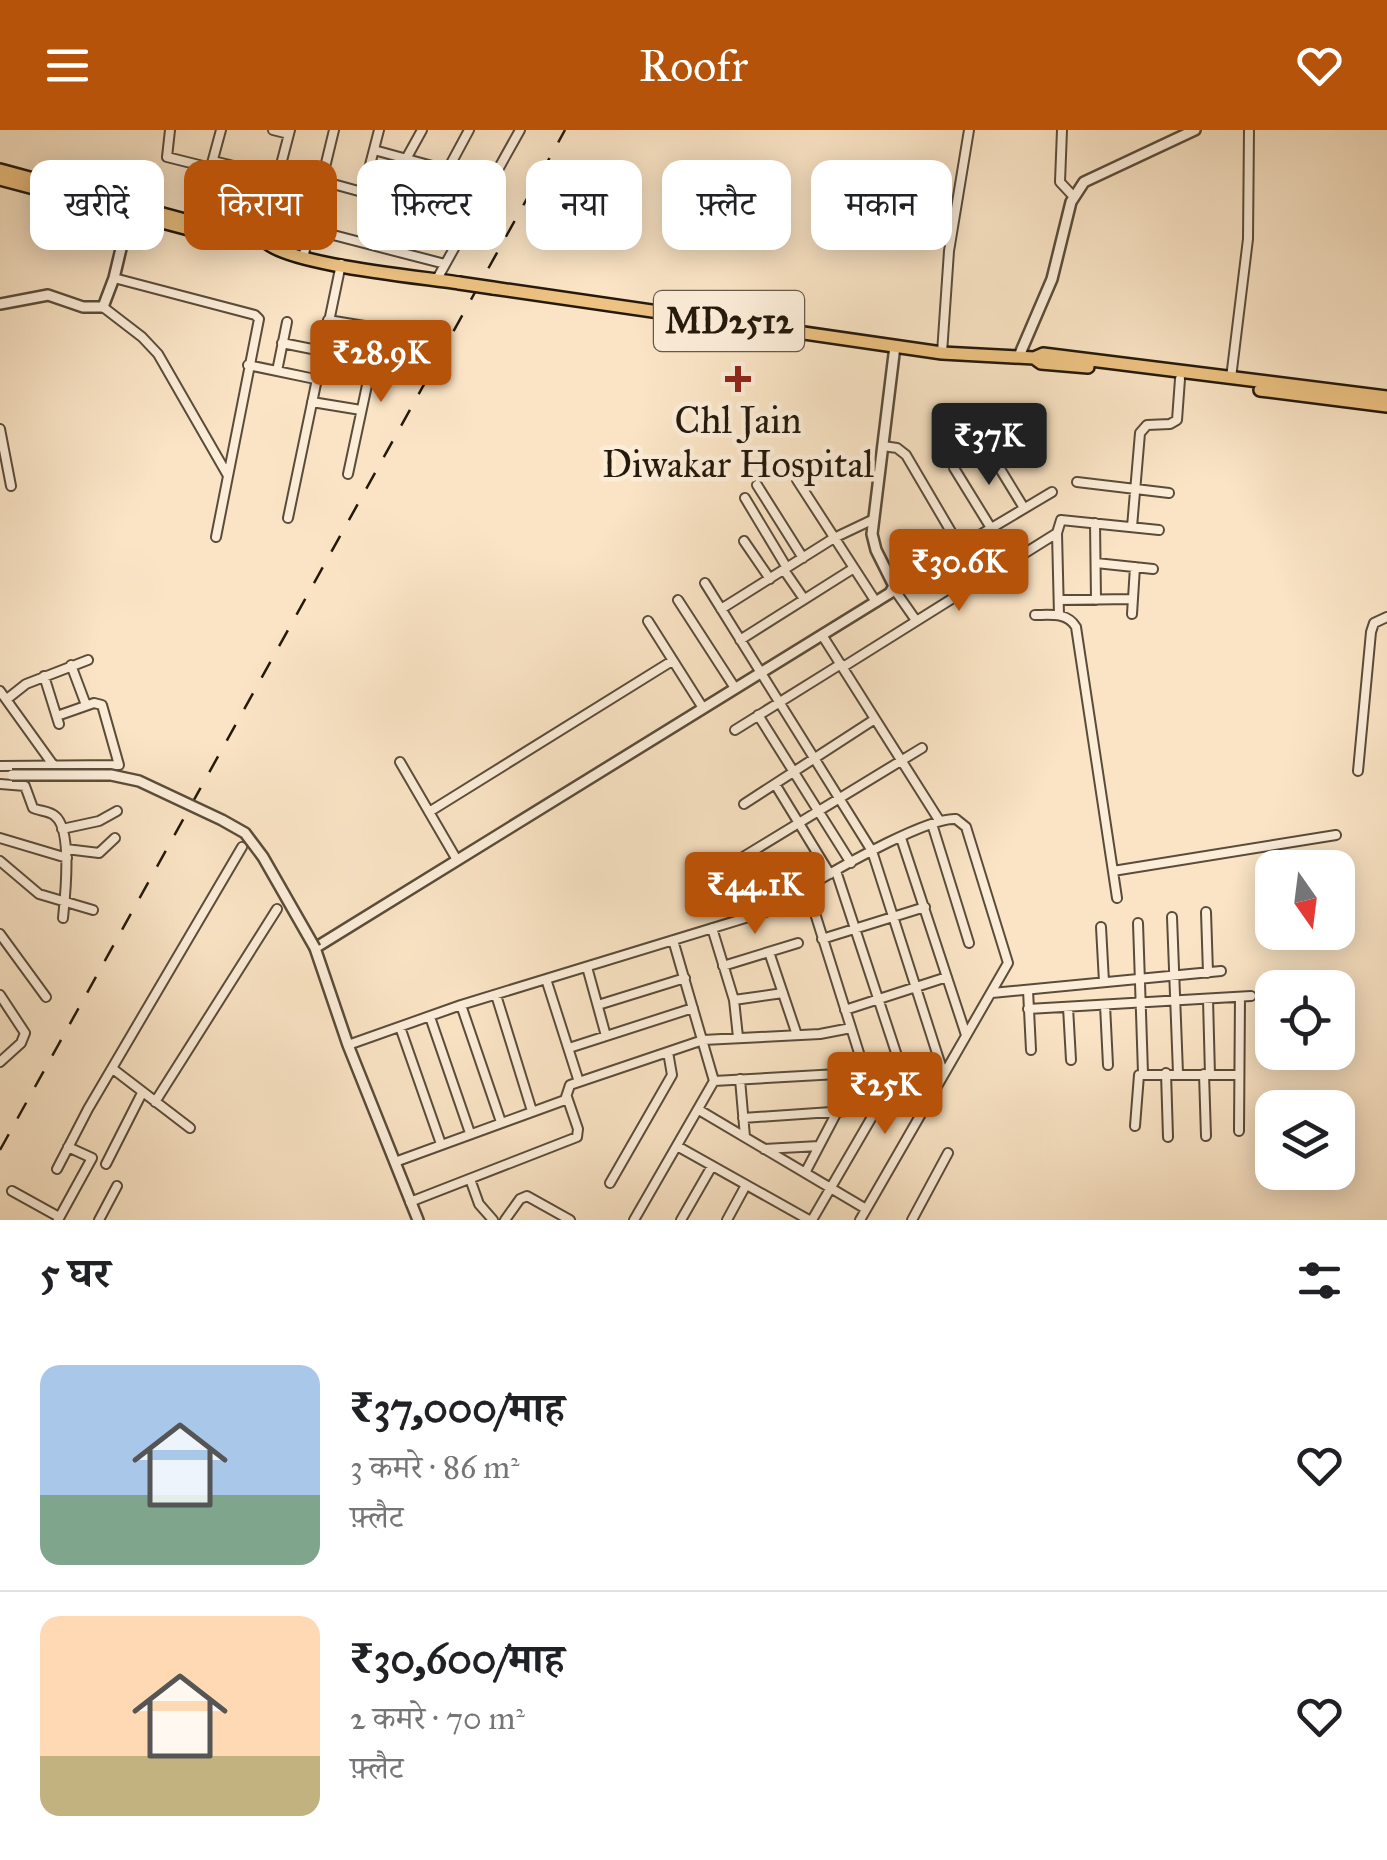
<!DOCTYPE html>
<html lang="hi">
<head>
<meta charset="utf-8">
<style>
  :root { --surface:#fff; --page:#f6f6f6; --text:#202124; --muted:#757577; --line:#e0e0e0; --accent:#b45309 }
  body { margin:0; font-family:"IM FELL Great Primer","Noto Serif Devanagari",serif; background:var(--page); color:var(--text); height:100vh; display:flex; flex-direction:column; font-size:38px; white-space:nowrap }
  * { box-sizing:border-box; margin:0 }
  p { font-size:32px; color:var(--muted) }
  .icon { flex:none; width:55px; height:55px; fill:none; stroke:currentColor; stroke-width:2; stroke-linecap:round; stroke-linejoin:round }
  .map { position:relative; height:1090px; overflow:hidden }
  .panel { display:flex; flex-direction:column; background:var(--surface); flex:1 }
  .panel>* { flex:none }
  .banner { position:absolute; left:30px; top:30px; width:1328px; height:90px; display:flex; gap:20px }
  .needle { width:65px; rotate:166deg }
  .controls { position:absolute; left:1255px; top:720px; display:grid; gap:20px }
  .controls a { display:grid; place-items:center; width:100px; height:100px; border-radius:20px; background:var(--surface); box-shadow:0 5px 25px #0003; font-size:50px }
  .price { position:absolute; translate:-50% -85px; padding:0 22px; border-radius:10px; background:var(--accent); color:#fff; font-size:32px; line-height:65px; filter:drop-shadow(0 2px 5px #0008) }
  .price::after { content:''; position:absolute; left:50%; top:60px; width:30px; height:22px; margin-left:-15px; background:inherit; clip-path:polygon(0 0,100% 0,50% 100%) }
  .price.active { background:#222; color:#fff }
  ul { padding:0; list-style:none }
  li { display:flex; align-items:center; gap:30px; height:250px; padding:0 40px }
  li+li { border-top:2px solid var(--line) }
  li span { display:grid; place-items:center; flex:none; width:280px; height:200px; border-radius:20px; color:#555 }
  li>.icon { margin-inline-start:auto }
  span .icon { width:120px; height:120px; fill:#fffc; stroke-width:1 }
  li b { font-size:42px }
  h2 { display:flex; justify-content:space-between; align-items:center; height:120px; padding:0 40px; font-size:42px }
  .tag { padding:0 35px; border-radius:20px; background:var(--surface); box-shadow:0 5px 25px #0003; font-size:35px; line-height:90px }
  .tag.active { background:var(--accent); color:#fff }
  header { display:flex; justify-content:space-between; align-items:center; height:130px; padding:0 40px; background:var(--accent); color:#fff; font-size:45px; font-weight:600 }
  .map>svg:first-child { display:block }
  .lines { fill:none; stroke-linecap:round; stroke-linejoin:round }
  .minor-casing { stroke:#5a4c3a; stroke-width:12 }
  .tertiary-casing { stroke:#5a4c3a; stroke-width:14 }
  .primary-casing { stroke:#24190b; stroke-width:16 }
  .minor { stroke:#fcedd9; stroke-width:8 }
  .tertiary { stroke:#fcedd9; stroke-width:9 }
  .primary { stroke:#edc282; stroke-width:11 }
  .rail { stroke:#24190b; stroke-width:2.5; stroke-dasharray:18 18; stroke-linecap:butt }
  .tertiary-bridge-casing { stroke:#5a4c3a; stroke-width:14; stroke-linecap:butt }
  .primary-bridge-casing { stroke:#24190b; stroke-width:16; stroke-linecap:butt }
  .tertiary-bridge { stroke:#fcedd9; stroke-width:9 }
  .primary-bridge { stroke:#edc282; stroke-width:11 }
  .poi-dot { fill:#8f2418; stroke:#fcedd9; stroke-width:4 }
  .labels { text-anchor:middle; stroke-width:9; stroke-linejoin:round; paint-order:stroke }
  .shield { fill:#fcedd9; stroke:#655949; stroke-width:2.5 }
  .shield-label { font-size:35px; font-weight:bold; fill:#24190b }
  .poi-label { font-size:38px; fill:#24190b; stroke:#fcedd9 }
</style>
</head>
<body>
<header><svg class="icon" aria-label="menu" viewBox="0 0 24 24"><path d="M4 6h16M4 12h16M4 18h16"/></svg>Roofr<svg class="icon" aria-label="heart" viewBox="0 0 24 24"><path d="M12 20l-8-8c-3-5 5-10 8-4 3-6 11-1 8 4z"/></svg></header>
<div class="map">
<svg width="1387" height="1090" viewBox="0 0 1387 1090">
  <rect width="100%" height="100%" fill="#fae4c5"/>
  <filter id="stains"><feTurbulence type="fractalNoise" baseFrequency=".002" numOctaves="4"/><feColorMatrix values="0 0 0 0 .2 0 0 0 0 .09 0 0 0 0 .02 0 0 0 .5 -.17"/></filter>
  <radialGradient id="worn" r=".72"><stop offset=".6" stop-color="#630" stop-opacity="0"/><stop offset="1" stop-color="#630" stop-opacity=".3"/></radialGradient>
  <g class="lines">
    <defs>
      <path id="minor" d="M170,0L167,27L211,38
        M273,0L289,4
        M1062,0L1060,52L1074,67
        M374,20L447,40
        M406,29L422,0
        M213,31L279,47
        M322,51L468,91
        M363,62L379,0
        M426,80L469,0
        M196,92L221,0
        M310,99L445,134
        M261,111L290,0
        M303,128L334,0
        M114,148L255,185L259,189L216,407
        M437,149L520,0
        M103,177L142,207L158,224L227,344
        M328,190L401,202
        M282,213L322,221
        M942,223L949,121L969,0
        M248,235L315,249
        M277,241L287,192
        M1231,248L1248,109L1249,0
        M312,272L361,280
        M0,299L11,356
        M883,316L897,318L906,325L960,417
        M991,324L1024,378
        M954,338L991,398
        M348,344L379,199
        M797,350L876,472
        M1077,352L1169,363
        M757,355L803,428
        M745,368L787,438
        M288,388L341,134
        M1095,393L1096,470
        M1132,397L1140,303L1147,295L1170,294L1177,290L1180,249
        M744,411L770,449
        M1096,433L1153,439
        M784,440L804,469
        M705,453L872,721L943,942
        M894,456L1052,362
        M894,459L915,489
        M678,470L735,558
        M1059,470L1133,469
        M721,479L834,408L874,389
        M1132,484L1135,437
        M1035,485C1050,485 1067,482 1076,497L1117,768
        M1059,485L1057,403L1061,390L1159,400
        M648,491L703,578
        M822,505L939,690
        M740,510L854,438
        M71,535L86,575
        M843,537L1057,403
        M44,546L59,594
        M0,561L54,636
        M7,569L26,554L88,530
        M758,585L851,733
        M735,600L841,534
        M400,632L457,730
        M0,636L119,635L102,575L94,573L57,586
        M1358,641L1371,502L1374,493L1387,487
        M0,654L25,656L33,678C39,681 50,681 55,686C73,700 65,767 63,788
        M775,654L830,744
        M744,674L875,589
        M429,682L672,531
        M932,694L969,813
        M62,699L99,691L117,681
        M0,708L67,728
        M901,708L966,905
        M66,719L99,723L115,708
        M743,727L922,618
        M0,731L39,764L93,780
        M836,741L907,956
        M1113,741L1336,705
        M807,758L871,961
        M1206,782L1208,843
        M1172,787L1178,943
        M1138,793L1143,943
        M1101,797L1104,852
        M712,798L734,870L738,907
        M0,804L46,867
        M822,809L925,777
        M769,822L797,905
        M723,836L798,813
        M587,837L606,906
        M546,849L579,952
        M1028,860L1031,920
        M992,863L1221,841
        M0,865L25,903L21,913L0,932
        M496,865L532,981
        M1208,869L1210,945
        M734,870L783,863
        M461,875L501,992
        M598,875L685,848
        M1105,875L1108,935
        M1068,877L1071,930
        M1028,879L1251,866
        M845,880L947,847
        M430,887L470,1003
        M400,897L441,1014
        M348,915L461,875L788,775C801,768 807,757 819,750C846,734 929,687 956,689L966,697L1008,833L860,1090
        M569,918L693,878
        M113,939L190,998
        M1166,943L1168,1007
        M1204,944L1206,1006
        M740,949L745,1007
        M714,951L838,944
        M155,972L277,779
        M699,980L866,1079
        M743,988L846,981
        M1135,996L1139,945H1239
        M1239,1001L1240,867
        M677,1016L809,1090
        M68,1017L92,1028
        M764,1019L819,1016
        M395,1032L565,970L570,955L703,910L820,904L851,898
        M106,1034L142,963
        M57,1039L88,979L242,717
        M805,1043L837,982
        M470,1049L479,1074L493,1090
        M610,1053L672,945L668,922
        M12,1061L59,1087
        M410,1072L577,1007L578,999L567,967
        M58,1090L92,1028
        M99,1090L117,1056
        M505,1090L520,1069L527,1066L570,1090
        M634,1090L714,951L673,810
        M681,1090L712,1036
        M727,1090L746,1055
        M812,1090L876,980
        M912,1090L948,1023"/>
      <path id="tertiary" d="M0,174L48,165L83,177H103L114,148L130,81
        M1019,226L1052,149L1071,72L1084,52L1195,0
        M418,1090L348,915L315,818L890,463L894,456L876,420L872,404L895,216"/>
      <path id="primary" d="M0,40L266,112C290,135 421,147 459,153
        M0,49L215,106
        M493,158L942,223L1034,228L1043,224L1387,267
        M1034,228L1041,233L1088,237
        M1260,260L1387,276"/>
    </defs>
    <use href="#minor" class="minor-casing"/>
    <use href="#tertiary" class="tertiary-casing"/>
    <use href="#primary" class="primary-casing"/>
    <use href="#minor" class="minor"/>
    <use href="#tertiary" class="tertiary"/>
    <use href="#primary" class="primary"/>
    <path class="rail" d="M0,1020L565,0"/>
    <defs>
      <path id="tertiary-bridge" d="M12,645H111L139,651L222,690L245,703L263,727L315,818"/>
      <path id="primary-bridge" d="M459,153L493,158"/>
    </defs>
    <use href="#tertiary-bridge" class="tertiary-bridge-casing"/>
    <use href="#primary-bridge" class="primary-bridge-casing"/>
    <use href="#tertiary-bridge" class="tertiary-bridge"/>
    <use href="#primary-bridge" class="primary-bridge"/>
  </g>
  <path class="poi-dot" d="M733 234h10v10h10v10h-10v10h-10v-10h-10v-10h10z"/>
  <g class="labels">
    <rect class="shield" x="654" y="161" width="150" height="60" rx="8"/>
    <g class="shield-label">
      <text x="729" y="203">MD2512</text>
    </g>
    <g class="poi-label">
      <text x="738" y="303">Chl Jain<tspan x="738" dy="44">Diwakar Hospital</tspan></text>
    </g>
  </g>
  <rect width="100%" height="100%" filter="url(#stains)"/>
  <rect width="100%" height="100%" fill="url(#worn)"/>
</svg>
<div class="controls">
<a><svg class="needle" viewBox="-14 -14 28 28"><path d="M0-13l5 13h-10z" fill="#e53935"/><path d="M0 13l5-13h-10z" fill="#757577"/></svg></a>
<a><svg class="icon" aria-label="locate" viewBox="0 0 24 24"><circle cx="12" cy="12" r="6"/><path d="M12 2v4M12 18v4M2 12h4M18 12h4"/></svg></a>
<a><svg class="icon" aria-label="layers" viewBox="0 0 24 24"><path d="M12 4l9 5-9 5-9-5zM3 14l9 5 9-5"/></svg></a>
</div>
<b class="price" style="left:381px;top:275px">₹28.9K</b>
<b class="price active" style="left:989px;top:358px">₹37K</b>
<b class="price" style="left:959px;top:484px">₹30.6K</b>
<b class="price" style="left:755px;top:807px">₹44.1K</b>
<b class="price" style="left:885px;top:1007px">₹25K</b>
<div class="banner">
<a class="tag">खरीदें</a>
<a class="tag active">किराया</a>
<a class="tag">फ़िल्टर</a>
<a class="tag">नया</a>
<a class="tag">फ़्लैट</a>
<a class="tag">मकान</a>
</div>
</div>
<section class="panel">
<h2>5 घर<svg class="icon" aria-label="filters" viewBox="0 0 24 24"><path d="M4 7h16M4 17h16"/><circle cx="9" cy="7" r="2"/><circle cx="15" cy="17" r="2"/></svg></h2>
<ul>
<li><span style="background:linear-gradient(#a9c7e8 65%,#7fa58c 0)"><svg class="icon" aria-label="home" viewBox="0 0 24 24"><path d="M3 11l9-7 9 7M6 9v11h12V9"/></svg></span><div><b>₹37,000/माह</b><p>3 कमरे · 86 m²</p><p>फ़्लैट</p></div><svg class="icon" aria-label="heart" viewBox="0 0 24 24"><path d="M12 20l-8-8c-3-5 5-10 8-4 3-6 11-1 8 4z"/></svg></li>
<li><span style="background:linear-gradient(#ffd9b3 70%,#c2b280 0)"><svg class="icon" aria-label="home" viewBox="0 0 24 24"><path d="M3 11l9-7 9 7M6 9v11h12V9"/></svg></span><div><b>₹30,600/माह</b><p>2 कमरे · 70 m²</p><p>फ़्लैट</p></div><svg class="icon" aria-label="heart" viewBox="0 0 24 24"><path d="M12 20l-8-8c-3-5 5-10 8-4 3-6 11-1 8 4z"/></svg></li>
</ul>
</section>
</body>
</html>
